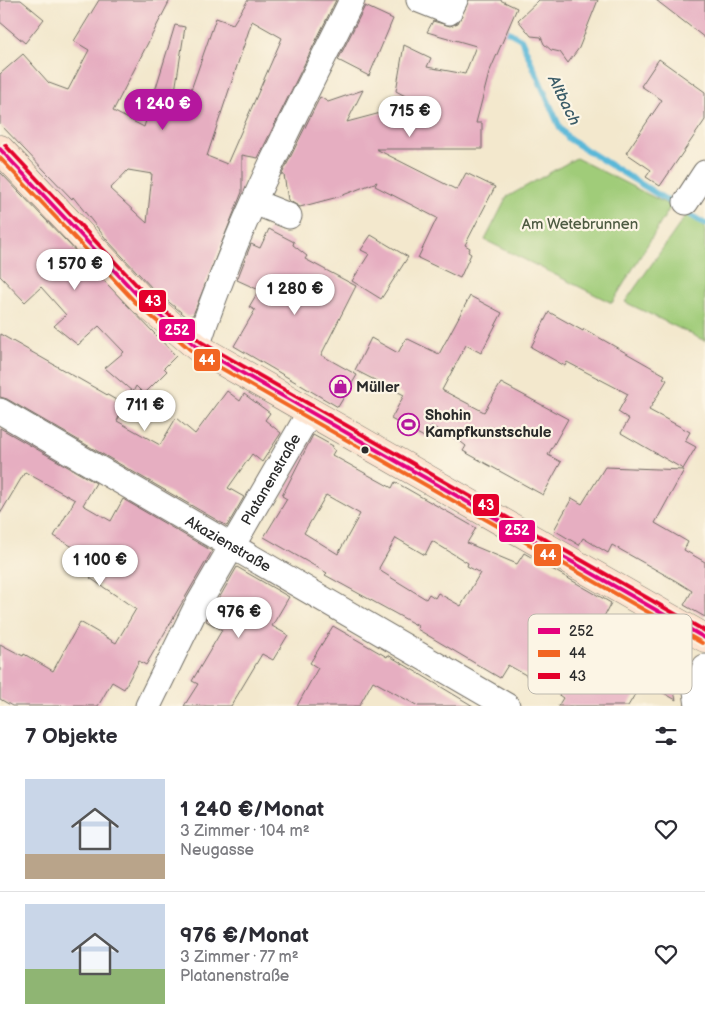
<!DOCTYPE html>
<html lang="de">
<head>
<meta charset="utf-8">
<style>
  :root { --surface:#fff; --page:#f2f2f3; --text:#2b2b33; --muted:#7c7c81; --line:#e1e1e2; --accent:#b5179e }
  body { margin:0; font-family:"Balsamiq Sans",sans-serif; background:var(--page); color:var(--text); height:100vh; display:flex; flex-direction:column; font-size:19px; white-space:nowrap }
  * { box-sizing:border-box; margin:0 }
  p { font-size:16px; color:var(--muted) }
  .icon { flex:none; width:28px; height:28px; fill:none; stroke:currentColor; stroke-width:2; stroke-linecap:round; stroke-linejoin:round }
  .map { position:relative; height:706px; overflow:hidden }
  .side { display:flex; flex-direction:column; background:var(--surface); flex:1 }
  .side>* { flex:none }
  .price { position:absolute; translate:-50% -42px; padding:0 11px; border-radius:18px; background:#fff; color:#222; font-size:16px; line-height:32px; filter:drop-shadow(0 1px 2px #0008) }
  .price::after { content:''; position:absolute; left:50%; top:30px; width:15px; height:11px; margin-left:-8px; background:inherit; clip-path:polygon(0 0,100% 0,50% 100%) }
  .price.current { background:var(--accent); color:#fff }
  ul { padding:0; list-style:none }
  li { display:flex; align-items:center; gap:15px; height:125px; padding:0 25px }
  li+li { border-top:1px solid var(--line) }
  li span { display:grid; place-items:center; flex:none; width:140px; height:100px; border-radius:0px; color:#555 }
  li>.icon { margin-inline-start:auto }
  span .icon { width:60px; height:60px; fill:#fffc; stroke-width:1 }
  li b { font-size:21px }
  h2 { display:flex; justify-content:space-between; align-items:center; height:60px; padding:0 25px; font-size:21px }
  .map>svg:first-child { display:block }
  .green { fill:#a0cc79; stroke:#667c52 }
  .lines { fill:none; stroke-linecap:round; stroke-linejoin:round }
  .stream { stroke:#5ab8d8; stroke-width:6 }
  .building { fill:#e6aec1; fill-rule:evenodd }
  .street-casing { stroke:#716d64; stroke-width:27 }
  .secondary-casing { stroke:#716d64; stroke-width:29 }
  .street { stroke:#fff; stroke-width:25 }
  .secondary { stroke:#fde4d0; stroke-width:28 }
  .bus-1-casing { stroke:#fcf5e5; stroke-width:8 }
  .bus-2-casing { stroke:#fcf5e5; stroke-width:8 }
  .bus-3-casing { stroke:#fcf5e5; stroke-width:8 }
  .bus-1 { stroke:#e5007d; stroke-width:4 }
  .bus-2 { stroke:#f26522; stroke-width:4 }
  .bus-3 { stroke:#e4002b; stroke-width:4 }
  .bus-dot { fill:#2b2b2b; stroke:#fcf5e5; stroke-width:2 }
  .labels { text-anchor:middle; stroke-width:4.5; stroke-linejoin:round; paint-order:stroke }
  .park-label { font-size:15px; fill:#4e5b42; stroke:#fcf5e5 }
  .poi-label { font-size:15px; font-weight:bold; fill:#2b2b2b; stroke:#fcf5e5; text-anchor:start }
  .street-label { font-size:15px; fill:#2b2b2b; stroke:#fcf5e5 }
  .water-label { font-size:16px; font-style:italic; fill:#3b5c68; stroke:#fcf5e5 }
  .key { fill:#fcf5e5; stroke:#bdb8ad; stroke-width:1 }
  .key-label { font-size:14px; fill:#2b2b2b }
  .line-badge { stroke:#fcf5e5; stroke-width:2 }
  .badge-label { font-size:14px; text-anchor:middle; font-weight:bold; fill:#fff }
</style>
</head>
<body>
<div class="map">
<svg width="705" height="706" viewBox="0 0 705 706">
  <rect width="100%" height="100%" fill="#fcf5e5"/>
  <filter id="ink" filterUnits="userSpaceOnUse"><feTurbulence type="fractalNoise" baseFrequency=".02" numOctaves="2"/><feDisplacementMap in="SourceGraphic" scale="10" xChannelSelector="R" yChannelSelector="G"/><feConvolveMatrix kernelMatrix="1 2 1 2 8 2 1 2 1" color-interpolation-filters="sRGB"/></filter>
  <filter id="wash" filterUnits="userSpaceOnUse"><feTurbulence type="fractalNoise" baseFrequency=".0096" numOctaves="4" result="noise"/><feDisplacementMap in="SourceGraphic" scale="20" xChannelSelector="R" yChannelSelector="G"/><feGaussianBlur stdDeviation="1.12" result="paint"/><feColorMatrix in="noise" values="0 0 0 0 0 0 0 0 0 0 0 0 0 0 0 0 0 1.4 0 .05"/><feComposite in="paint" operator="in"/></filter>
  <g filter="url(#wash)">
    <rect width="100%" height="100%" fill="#f3e8cd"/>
    <path class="green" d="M576,158L671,206L612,303L485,240L507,197Z
      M687,214L705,224V341L625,302Z"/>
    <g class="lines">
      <path class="stream" d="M500,27L521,39L560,128L569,139L705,224"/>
    </g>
    <g id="blocks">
      <path class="building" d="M0,0H21L44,19L25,43L0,22Z
        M99,0H170L113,111L144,127L175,25L185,27L173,104L185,107L216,18L233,24L248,0H336L258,158L242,155V192L193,315L187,317L153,289L107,240L73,197L72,199L0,124V74L23,54L49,83L68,90L89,50L74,41ZM252,21L282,38L227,164L207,156ZM128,170L152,174L147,223L110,189Z
        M469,0H500L517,8L489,73L476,123H482V149H376L457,190L466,173L495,187L465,245L470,248L468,252L471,254L460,278L418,258L437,218L375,186L377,182L338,197L300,207L288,200L284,175L282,174L320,97L328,102L363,90L347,122L418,103L396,91L404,45L431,58L427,67L465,74L476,46L427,32L433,21L450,26L458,23Z
        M539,0H598L579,48L568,63L560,52L551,50L544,44L541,37L531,36L518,20Z
        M656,0H705V38Z
        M365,6L393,19L369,76L338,60Z
        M659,59L705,92V120L660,186L646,177L651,170L626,153L662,100L641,86Z
        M0,172L176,356L164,368L167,371L144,394L136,386L133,392L105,368L124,352L99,326L78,345L54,326L66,315L41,287L25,302L0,276Z
        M269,229L294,242L293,245L307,256L305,259L356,286L321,355L357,375L338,407L234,346L255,310L249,307L259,290L237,280L251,244L260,248Z
        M371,235L408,257L381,299L352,281L369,254L361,250Z
        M470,296L502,313L481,353L466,345L442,390L484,412L501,383L568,419L548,455L561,462L543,495L463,451L466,446L461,442L431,426L424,437L391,419L404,395L355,370L371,338L398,353L406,338L439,354Z
        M549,312L583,331L584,329L665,375L663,378L667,380L649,410L690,432L685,441L696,447L683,469L621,433L629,419L618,412L628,394L567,362L565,366L531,347Z
        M0,334L125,405L117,421L160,445L176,418L195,434L227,391L240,401L244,394L270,413L265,420L281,433L262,462L252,454L228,488L244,497L227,526L7,399L0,397Z
        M0,428L96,483L83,505L111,521L123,499L212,551L146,665L139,661L124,689L112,682L98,706H12L0,699V644L23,656L24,654L53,671L80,622L116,643L136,609L90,578L97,570L91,567L95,560L54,536L75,500L25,472L0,514Z
        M313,435L333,446L332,448L335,450L332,455L392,488L395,482L476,528L467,543L517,564L524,553L611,603L594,636L572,623L552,658L583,672L600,642L612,649L654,639L661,665L667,663L676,700L643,681L628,706H558L563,698L549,688L508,665L500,678L417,629L418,626L325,575L327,573L264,537L287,499L282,496ZM326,495L360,514L338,554L304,533ZM396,538L425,555L432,541L468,563L467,566L480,573L461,606L438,593L435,598L429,594L426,599L382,572L379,568Z
        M605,467L684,470L655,523L688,542L684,550L705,562V617L684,605L692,591L676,581L612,545L608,553L583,538L579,545L554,530L572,498L582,504Z
        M237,567L289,597L272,626L288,635L273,660L262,654L231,706H184L198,684L192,681L222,630L206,621Z
        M333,626L387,657L388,655L473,706H418L373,681L359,706H297L318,668L310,663Z"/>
    </g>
  </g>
  <g filter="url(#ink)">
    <use href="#blocks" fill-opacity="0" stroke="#716d64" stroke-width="1"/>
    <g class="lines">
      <defs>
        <g id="street">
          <path d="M419,0L449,12L455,0"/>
          <path d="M254,202L289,216"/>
          <path d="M686,202L705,173"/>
          <path d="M197,347C236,226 296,113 352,0"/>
          <path id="s1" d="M0,411L507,706"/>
          <path id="s2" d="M148,706L196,608L310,412"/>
          <path d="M698,706L696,691L705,667"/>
        </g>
        <path id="secondary" d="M0,149L142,300L197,347L705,638"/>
      </defs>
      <use href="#street" class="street-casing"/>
      <use href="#secondary" class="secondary-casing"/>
      <use href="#street" class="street"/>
      <use href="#secondary" class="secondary"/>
      <defs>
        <path id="bus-1" d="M0,149L142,300L197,347L705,638"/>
        <path id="bus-2" d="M0,158L137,304L193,352L702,643"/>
        <path id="bus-3" d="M5,145L146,295L201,342L705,631"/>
      </defs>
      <use href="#bus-1" class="bus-1-casing"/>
      <use href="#bus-2" class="bus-2-casing"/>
      <use href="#bus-3" class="bus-3-casing"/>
      <use href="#bus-1" class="bus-1"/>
      <use href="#bus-2" class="bus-2"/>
      <use href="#bus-3" class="bus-3"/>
    </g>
  </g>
  <defs>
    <symbol id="shop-ring" viewBox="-11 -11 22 22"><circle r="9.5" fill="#fcf5e5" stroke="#b5179e" stroke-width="1.5"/><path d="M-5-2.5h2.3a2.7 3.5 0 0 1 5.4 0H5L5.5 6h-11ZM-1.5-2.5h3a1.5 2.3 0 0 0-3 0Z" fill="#b5179e"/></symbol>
    <symbol id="stadium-ring" viewBox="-11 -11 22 22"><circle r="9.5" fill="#fcf5e5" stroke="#b5179e" stroke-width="1.5"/><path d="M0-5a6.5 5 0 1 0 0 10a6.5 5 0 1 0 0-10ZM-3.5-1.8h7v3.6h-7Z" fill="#b5179e"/></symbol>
  </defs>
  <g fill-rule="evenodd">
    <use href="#shop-ring" x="328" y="374" width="25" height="25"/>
    <use href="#stadium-ring" x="396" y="412" width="25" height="25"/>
  </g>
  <circle class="bus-dot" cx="365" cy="450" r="4.5"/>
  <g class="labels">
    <g class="park-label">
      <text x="580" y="229">Am Wetebrunnen</text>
    </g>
    <g class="poi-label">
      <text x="356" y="392">Müller</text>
      <text x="425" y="420">Shohin<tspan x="425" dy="17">Kampfkunstschule</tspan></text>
    </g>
    <g class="street-label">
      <text dy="5" stroke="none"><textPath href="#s2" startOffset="258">Platanenstraße</textPath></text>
      <text dy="5" stroke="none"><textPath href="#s1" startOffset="264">Akazienstraße</textPath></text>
    </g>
    <g class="water-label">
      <text transform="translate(565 100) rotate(64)" y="6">Altbach</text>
    </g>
  </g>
  <rect x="528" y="614" width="164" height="80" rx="8" class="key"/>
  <rect x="538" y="628" width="22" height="6" fill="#e5007d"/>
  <rect x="538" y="650" width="22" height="7" fill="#f26522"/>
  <rect x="538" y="673" width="22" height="6" fill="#e4002b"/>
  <g class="key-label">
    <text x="569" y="636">252</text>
    <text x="569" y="658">44</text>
    <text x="569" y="681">43</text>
  </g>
  <g class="line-badge">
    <rect x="138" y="289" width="29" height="24" rx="5" fill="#e4002b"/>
    <rect x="158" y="318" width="38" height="24" rx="5" fill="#e5007d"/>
    <rect x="193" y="348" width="28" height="24" rx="5" fill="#f26522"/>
    <rect x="472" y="493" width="28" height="24" rx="5" fill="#e4002b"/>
    <rect x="498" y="519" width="38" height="24" rx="5" fill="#e5007d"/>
    <rect x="533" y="543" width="29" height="24" rx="5" fill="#f26522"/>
  </g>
  <g class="badge-label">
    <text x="153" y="306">43</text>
    <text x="177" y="335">252</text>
    <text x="207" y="365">44</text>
    <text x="486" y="510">43</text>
    <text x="517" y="535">252</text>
    <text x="548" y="560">44</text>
  </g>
</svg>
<b class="price current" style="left:163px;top:131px">1 240 €</b>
<b class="price" style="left:410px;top:138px">715 €</b>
<b class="price" style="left:75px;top:291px">1 570 €</b>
<b class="price" style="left:295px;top:316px">1 280 €</b>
<b class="price" style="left:145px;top:432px">711 €</b>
<b class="price" style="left:100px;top:587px">1 100 €</b>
<b class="price" style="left:239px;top:639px">976 €</b>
</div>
<section class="side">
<h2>7 Objekte<svg class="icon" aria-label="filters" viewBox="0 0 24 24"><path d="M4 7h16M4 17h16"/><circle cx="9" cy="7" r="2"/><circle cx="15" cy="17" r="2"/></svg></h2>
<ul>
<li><span style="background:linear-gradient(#c9d6e8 75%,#b9a48a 0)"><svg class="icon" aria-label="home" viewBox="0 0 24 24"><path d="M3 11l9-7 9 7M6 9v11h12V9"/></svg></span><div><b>1 240 €/Monat</b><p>3 Zimmer · 104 m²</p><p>Neugasse</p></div><svg class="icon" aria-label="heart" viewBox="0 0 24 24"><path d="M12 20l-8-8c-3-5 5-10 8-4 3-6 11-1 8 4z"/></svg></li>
<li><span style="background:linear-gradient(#c9d6e8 65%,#8fb573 0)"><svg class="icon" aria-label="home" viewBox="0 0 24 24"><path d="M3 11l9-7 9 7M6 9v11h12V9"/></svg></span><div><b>976 €/Monat</b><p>3 Zimmer · 77 m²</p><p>Platanenstraße</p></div><svg class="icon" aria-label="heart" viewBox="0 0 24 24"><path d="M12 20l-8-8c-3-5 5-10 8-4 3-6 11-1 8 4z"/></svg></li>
</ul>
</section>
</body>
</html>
